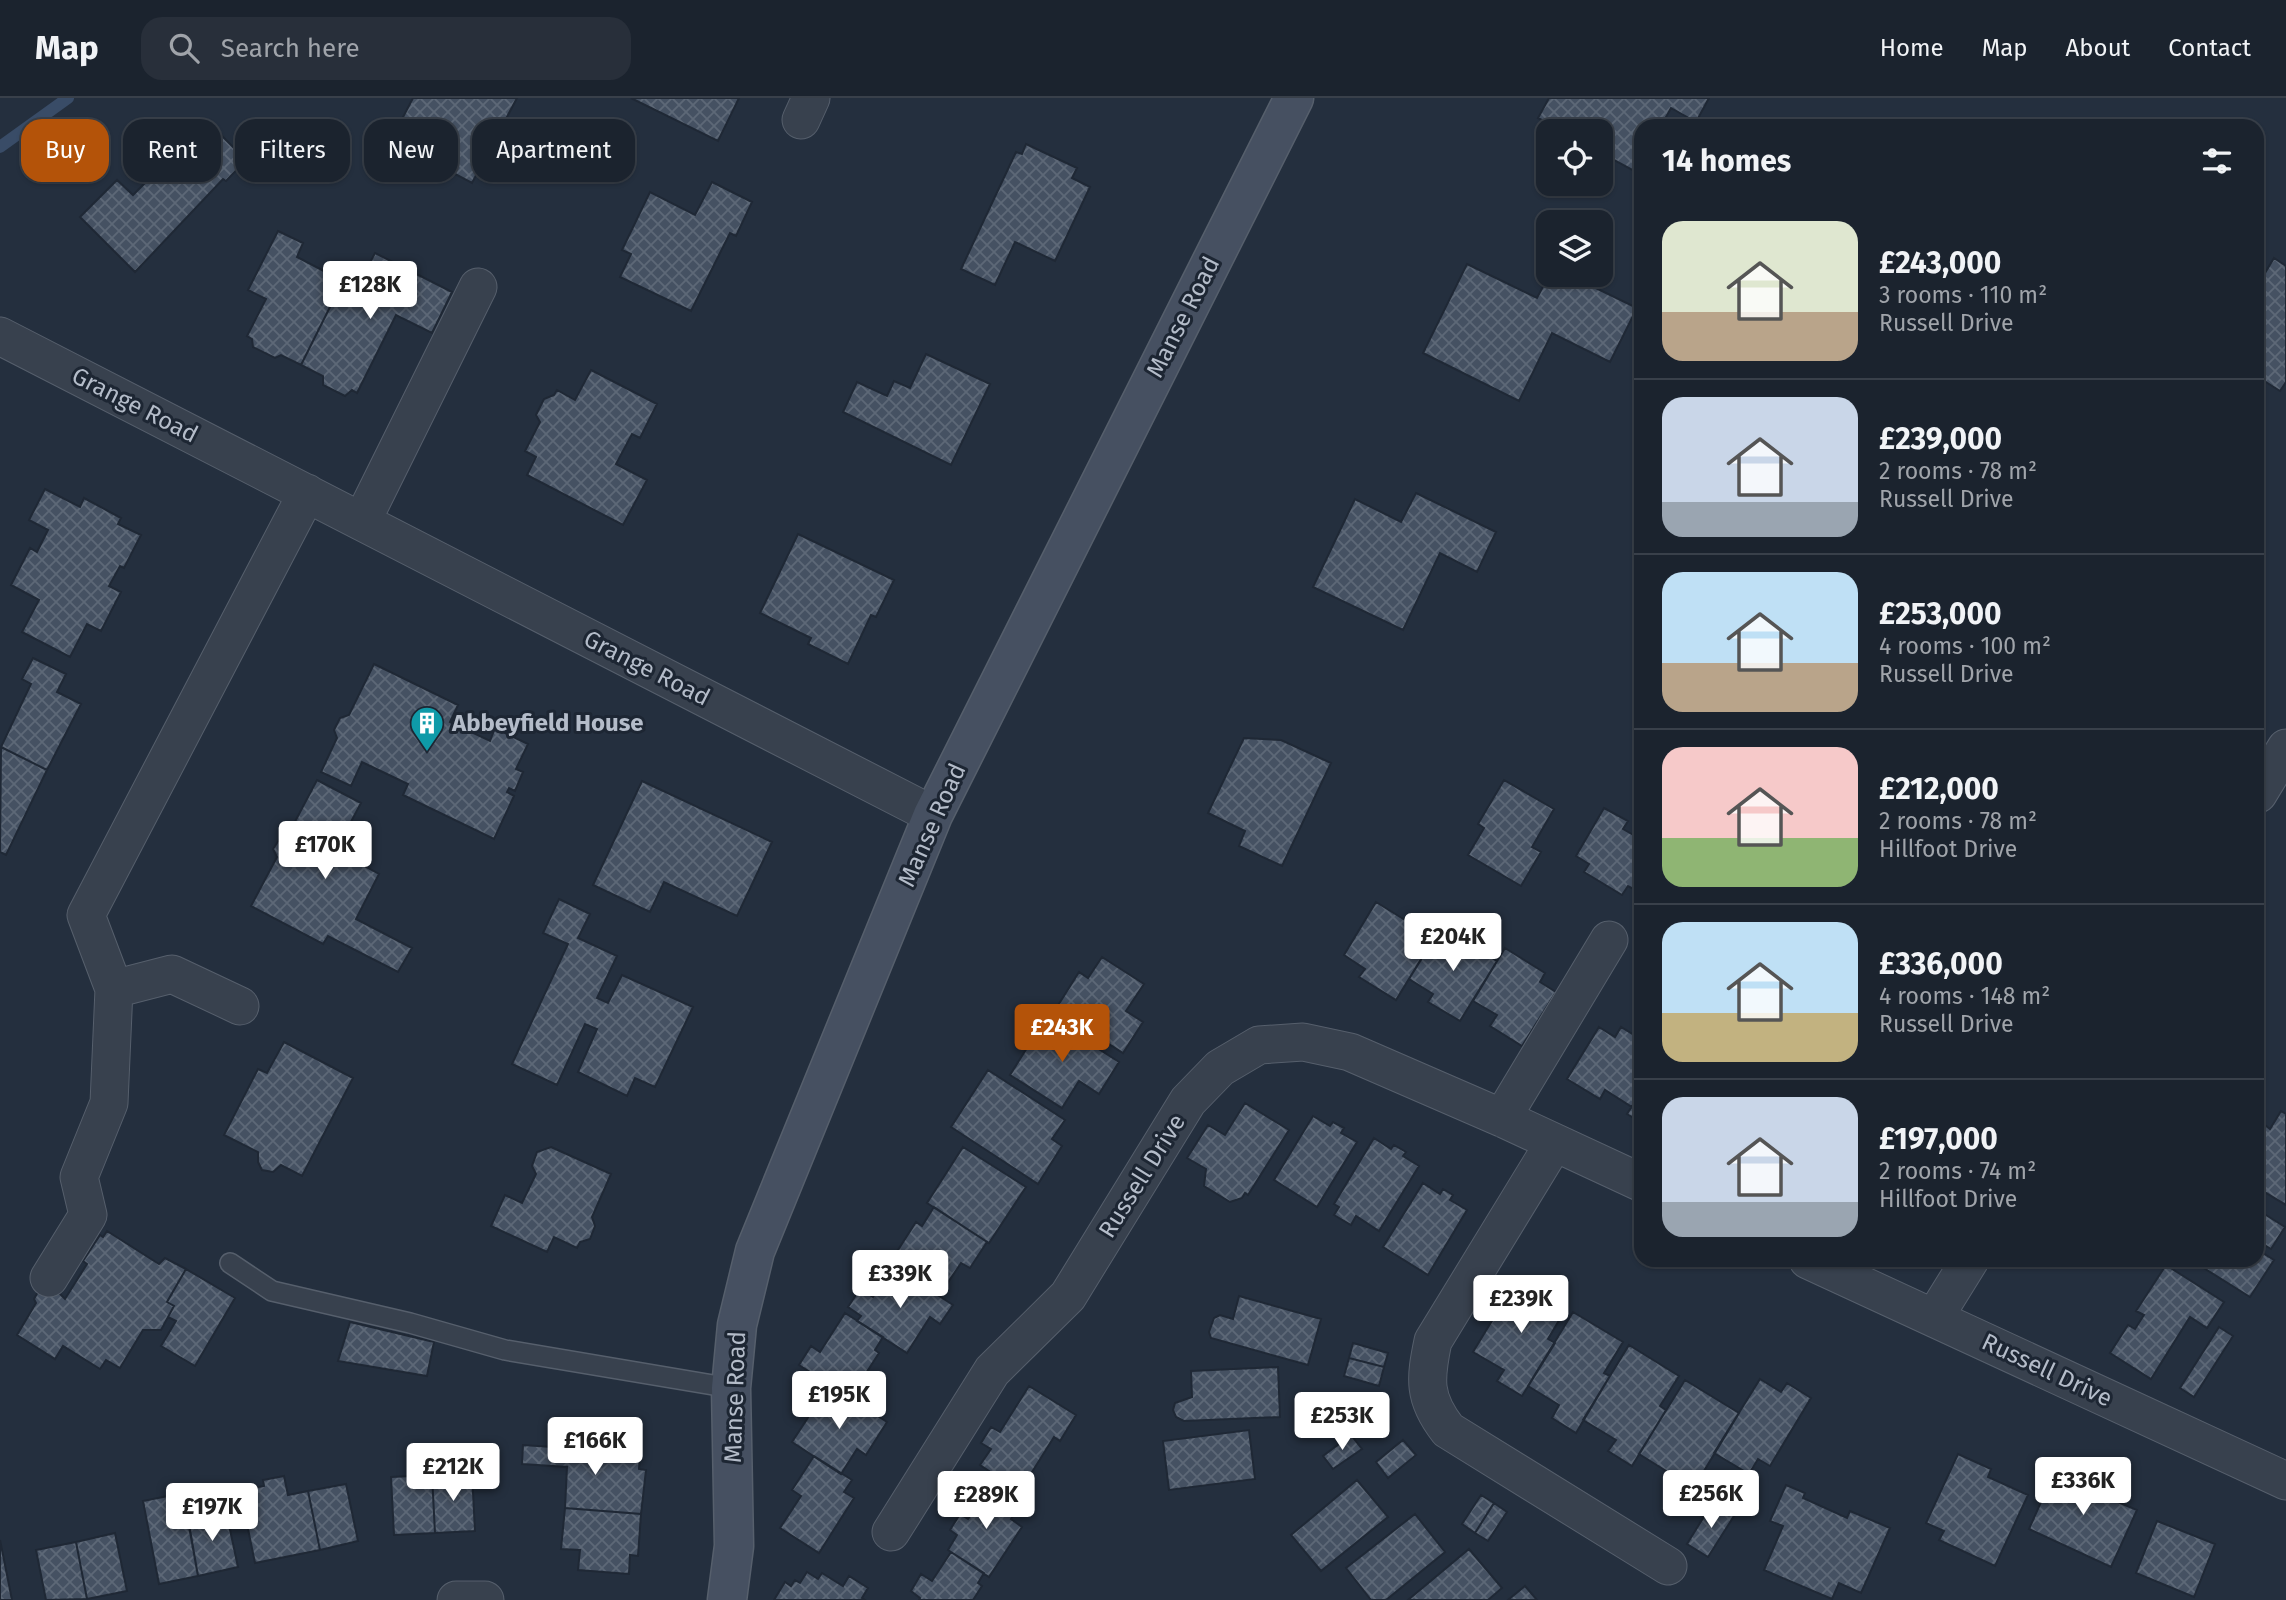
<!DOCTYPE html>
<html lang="en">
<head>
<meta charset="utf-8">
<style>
  :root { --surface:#1b232e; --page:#282f3a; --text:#f1f3f6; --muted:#a0a4aa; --line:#39404a; --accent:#b45309 }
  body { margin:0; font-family:"Fira Sans",sans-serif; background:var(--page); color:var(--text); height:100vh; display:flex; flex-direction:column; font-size:26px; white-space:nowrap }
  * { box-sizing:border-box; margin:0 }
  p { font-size:23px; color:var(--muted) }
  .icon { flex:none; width:38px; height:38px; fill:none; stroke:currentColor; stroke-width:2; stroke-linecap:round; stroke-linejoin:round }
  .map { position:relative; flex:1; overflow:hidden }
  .drawer { position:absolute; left:1634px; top:21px; width:630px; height:1148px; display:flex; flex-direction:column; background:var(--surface); border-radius:21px; box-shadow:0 2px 5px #0004,0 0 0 2px var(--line) }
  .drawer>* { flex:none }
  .banner { position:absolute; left:21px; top:21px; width:665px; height:63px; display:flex; gap:14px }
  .controls { position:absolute; left:1536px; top:21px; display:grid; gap:14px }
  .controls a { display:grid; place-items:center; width:77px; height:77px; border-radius:14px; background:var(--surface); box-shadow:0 2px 5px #0004,0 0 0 2px var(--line); font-size:35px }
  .price { position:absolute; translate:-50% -60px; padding:0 16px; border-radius:7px; background:#fff; color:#222; font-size:23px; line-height:46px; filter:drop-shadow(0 2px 4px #0008) }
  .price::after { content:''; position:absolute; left:50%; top:42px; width:21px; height:16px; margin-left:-10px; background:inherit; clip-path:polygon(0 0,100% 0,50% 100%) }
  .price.current { background:var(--accent); color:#fff }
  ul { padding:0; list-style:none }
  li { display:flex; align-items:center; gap:21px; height:175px; padding:0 28px }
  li+li { border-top:2px solid var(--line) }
  li span { display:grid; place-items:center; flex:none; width:196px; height:140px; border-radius:21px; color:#555 }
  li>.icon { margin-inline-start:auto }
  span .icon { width:84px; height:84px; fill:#fffc; stroke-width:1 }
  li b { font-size:30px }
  h2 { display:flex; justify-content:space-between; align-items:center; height:84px; padding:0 28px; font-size:30px }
  .pill { padding:0 24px; border-radius:21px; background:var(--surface); box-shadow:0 2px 5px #0004,0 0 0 2px var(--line); font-size:24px; line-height:63px }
  .pill.current { background:var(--accent); color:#fff }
  header { display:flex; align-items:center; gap:42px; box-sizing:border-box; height:98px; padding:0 35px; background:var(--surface); border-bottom:2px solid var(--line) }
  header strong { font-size:33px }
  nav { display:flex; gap:38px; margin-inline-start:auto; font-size:24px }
  .search { width:490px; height:63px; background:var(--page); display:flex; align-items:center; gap:18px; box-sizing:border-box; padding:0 24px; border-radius:21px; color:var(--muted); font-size:26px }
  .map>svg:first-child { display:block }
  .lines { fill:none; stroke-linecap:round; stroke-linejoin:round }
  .stream { stroke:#394c67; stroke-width:12 }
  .building { fill:url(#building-cross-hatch); stroke:#1f2835; stroke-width:2 }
  .lane-casing { stroke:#565f6c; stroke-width:22 }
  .street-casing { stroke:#565f6c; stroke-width:39 }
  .secondary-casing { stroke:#565f6c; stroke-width:41 }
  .lane { stroke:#38414e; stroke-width:19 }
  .street { stroke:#38414e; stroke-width:37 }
  .secondary { stroke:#465061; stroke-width:38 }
  .labels { text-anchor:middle; stroke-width:6; stroke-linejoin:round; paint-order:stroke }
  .street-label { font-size:24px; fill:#b4bcc9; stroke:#1d2633 }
  .poi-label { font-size:24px; font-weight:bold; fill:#b4bcc9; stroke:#1d2633; text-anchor:start }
</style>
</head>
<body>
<header>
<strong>Map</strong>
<div class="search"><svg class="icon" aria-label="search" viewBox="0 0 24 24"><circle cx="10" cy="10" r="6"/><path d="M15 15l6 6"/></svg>Search here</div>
<nav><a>Home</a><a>Map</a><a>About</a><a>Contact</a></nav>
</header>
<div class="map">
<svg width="2286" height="1502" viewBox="0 0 2286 1502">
  <defs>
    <pattern id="building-cross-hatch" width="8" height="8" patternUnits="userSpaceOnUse" patternTransform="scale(1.75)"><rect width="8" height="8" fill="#455162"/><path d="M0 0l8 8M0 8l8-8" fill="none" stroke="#5d6877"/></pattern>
  </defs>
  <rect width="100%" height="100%" fill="#242f3e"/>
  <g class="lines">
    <path class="stream" d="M0,49L68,0"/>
  </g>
  <path class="building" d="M413,0H517L472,85L391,42Z
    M631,0H739L718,43Z
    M1549,0H1709L1696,24L1671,10L1661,28H1642V63L1636,74L1601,55V33H1562L1538,20Z
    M207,23L246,62L226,83L223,81L135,174L80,119L117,82L133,97Z
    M1026,46L1077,70L1072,80L1090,89L1055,163L1015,144L995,187L961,171L1016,54L1022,56Z
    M712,84L752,104L736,138L730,135L691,213L620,179L631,156L622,152L650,94L695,117Z
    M278,133L303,145L297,159L343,183L301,267L281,257L275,260L253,249L252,241L247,238L266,201L248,192Z
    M375,155L452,194L432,235L396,217L357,295L352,292L345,298L323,287V278L301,267L343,183L357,190Z
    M2274,160L2286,168V284L2280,293L2258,279V177L2262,180Z
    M1467,166L1537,200L1549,177H1569L1637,210L1610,264L1552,235L1519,303L1423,255Z
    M926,256L990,286L951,367L843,314L857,284L887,298L894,283L910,290Z
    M591,272L657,306L640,340L632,336L616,366L647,382L623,427L527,377L536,359L525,353L540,324L536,317L544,301L554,297L557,292L575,302Z
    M45,391L80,409L84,400L121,420L118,426L141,437L124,470L120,468L109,488L121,494L101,533L87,526L70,559L22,534L39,502L11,487L30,450L37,454L48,432L29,422Z
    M1416,395L1496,434L1477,474L1440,455L1403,532L1313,489L1355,401L1401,424Z
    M798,436L894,482L876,519L871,517L848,566L808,546L811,540L760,515Z
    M33,560L66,576L57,594L81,606L47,672L1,649L31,586L22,581Z
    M374,566L458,607L450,624L490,643L495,630L528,646L516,671L523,674L515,693L509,690L507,694L514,698L494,741L403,697L408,686L362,664L351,688L321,674L337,640L334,632L340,620L349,617Z
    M1244,640L1281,642L1331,665L1282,768L1239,748L1245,733L1208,715Z
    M1,649L47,672L6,757L0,754Z
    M317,682L361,705L338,748L363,761L361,766L379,776L356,821L412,850L398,874L328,838L323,846L251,808L277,759L273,751L281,739L289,735Z
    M1504,682L1554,711L1532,749L1541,754L1521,788L1468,757L1484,730L1478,726Z
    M642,683L772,744L737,818L664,784L650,814L593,787Z
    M1604,710L1628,723L1623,731L1642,742L1641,795L1628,788L1622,797L1584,774L1589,766L1576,758Z
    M559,801L590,816L578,840L617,858L597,900L608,905L622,877L693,909L655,989L635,980L627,998L578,974L597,931L585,926L557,987L512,966L568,846L543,835Z
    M1376,804L1434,840L1396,902L1359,879L1365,871L1344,857Z
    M1442,828L1497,863L1460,923L1428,904L1433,896L1409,881Z
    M1505,850L1545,875L1540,884L1556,894L1522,948L1490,928L1497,917L1473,903Z
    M1102,859L1144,886L1126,913L1143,924L1123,955L1064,917L1066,915L1057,909L1079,874L1088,880Z
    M1047,918L1119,964L1099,996L1079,983L1062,1010L1010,977Z
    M1599,929L1615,939L1621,929L1642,942V993L1632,1009L1605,992L1600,1001L1567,981Z
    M284,944L353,980L302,1078L281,1067L273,1074L262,1072L258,1064V1054L224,1037L258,971L267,975Z
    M988,972L1065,1022L1052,1041L1062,1048L1038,1086L951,1029Z
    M1642,993V1025L1627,1016Z
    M1245,1005L1289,1032L1248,1097L1245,1095L1242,1100L1230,1104L1204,1088L1206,1071L1187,1060L1208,1027L1225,1037Z
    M2281,1013L2286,1016V1107L2258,1090V1039L2265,1027L2270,1031Z
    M1313,1018L1330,1028L1333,1024L1344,1030L1341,1035L1357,1044L1317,1109L1274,1082Z
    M1374,1040L1391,1051L1394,1047L1406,1054L1403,1058L1419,1068L1379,1133L1356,1118L1351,1127L1334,1117L1339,1109L1334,1106Z
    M551,1049L611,1076L592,1119L595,1128L590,1141L580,1144L577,1150L554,1139L547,1154L491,1128L505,1097L522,1105L536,1076L532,1068L537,1054Z
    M963,1049L1026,1089L989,1145L927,1105Z
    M1423,1085L1440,1096L1443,1091L1453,1097L1450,1102L1467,1112L1428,1177L1383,1149Z
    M934,1109L987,1144L970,1170L961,1165L939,1198L889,1166L916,1124L922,1128Z
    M2258,1112L2285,1129L2271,1151L2258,1143Z
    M107,1133L159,1166L165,1160L186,1171L167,1204L174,1208L161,1232H143L120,1270L106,1262L100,1271L63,1248L55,1261L17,1237L36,1205L34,1201L39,1192L55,1191L65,1201L87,1166L83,1163L100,1137L103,1139Z
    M2258,1152L2274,1162L2250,1199L2191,1162H2258Z
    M2166,1167L2224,1204L2207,1230L2190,1219L2151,1281L2110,1255L2128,1227L2135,1231L2144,1217L2136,1213Z
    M186,1171L235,1200L195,1268L161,1248L176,1223L168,1219L174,1208L167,1204Z
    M899,1172L953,1207L940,1226L930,1219L907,1255L857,1223L861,1218L848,1209L860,1191L873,1199L885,1181L890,1184Z
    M1518,1180L1567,1209L1548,1241L1555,1245L1522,1298L1497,1283L1504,1272L1473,1254Z
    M1239,1198L1321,1221L1308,1267L1211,1240L1209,1234L1214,1220L1220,1217L1233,1221Z
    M1573,1214L1623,1244L1604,1275L1610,1278L1576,1335L1552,1320L1559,1307L1528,1288Z
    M845,1215L883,1239L875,1252L879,1255L850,1300L799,1267L811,1248L820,1254Z
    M350,1224L434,1244L427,1278L338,1263Z
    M2219,1229L2233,1238L2194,1299L2180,1290Z
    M1353,1245L1388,1255L1384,1269L1349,1260Z
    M1629,1247L1679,1278L1660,1308L1666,1312L1632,1368L1608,1353L1616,1342L1583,1322Z
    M1349,1260L1384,1269L1379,1288L1344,1278Z
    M1278,1269L1280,1319L1184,1323L1176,1319L1173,1312L1175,1305L1192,1299L1191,1273Z
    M1760,1281L1781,1294L1787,1285L1811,1300L1770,1368L1758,1361L1749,1376L1714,1355Z
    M1685,1282L1739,1315L1687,1401L1665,1387L1671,1376L1639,1356Z
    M1029,1288L1076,1317L1060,1343L1054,1339L1022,1390L1028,1393L1019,1409L981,1384L989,1373L980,1367L991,1351L981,1345L991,1329L1000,1334Z
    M836,1291L887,1324L866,1357L857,1351L841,1376L792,1344L821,1300L827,1305Z
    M1249,1332L1255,1381L1169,1392L1163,1343Z
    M1351,1337L1362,1351L1333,1371L1323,1358Z
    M1403,1342L1416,1357L1388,1380L1376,1364Z
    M523,1347L640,1355L639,1371L646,1372L641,1416L565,1410L567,1369L522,1366Z
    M1958,1356L1991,1371L1988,1379L2028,1397L1995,1468L1939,1442L1944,1433L1926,1425Z
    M814,1358L852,1382L844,1394L854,1400L819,1455L780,1430L801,1398L792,1392Z
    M2057,1368L2111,1393L2108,1400L2137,1412L2111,1469L2029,1431Z
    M472,1375L475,1433L435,1435L432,1377Z
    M432,1377L435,1435L394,1437L391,1379Z
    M284,1378L288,1397L308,1393L320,1452L255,1465L240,1392L264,1388L263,1382Z
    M1357,1382L1388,1419L1321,1473L1291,1437Z
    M981,1384L1019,1409L1011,1421L1022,1429L989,1479L948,1452L957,1437L950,1432L960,1416L968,1421L979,1406L970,1400Z
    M346,1386L358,1443L320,1452L308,1393Z
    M1786,1387L1805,1395L1803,1400L1847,1420L1850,1413L1890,1430L1861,1495L1839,1485L1832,1501L1764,1472L1783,1428L1770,1423Z
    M183,1395L198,1478L159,1486L143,1403Z
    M1481,1397L1494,1405L1475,1435L1462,1426Z
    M1713,1404L1734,1418L1708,1459L1687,1446Z
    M1494,1405L1507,1414L1488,1443L1475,1435Z
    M565,1410L641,1416L638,1458L630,1457L629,1476L578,1472L580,1452L561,1451Z
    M226,1413L238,1469L198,1478L188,1420Z
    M1415,1416L1445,1454L1386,1502H1371L1346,1470Z
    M2157,1423L2215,1446L2194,1499L2136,1475Z
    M115,1435L127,1493L87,1501L76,1444Z
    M0,1442L12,1502H0Z
    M76,1444L87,1501L46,1502L36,1452Z
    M1469,1451L1502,1490L1488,1502H1408Z
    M951,1454L984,1475L978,1485L982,1488L973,1502H919L920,1500L911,1493L921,1476L932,1483Z
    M807,1474L818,1481L822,1475L843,1488L849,1478L868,1490L862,1500L865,1502H774L785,1484L791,1488L795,1482L800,1485Z
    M1525,1488L1537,1502H1508Z"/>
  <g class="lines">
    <defs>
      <path id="lane" d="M230,1165L272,1193L410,1225L505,1252L731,1290"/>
      <path id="street" d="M801,22L811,0
        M0,238L933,717
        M362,423L478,189
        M2258,696L2286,650
        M114,891L172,876L240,908
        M1502,1020L1609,842
        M1554,1045L1433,1243C1425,1281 1423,1300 1448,1332L1668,1468
        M1808,1162L2286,1383
        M49,1180L88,1117L79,1079L109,1005L114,891L86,817L307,395
        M1934,1220L1970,1162
        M891,1434L992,1273L1068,1198L1188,1003L1220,970L1259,947L1303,944L1350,954L1502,1020L1642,1085
        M456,1502H485"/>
      <path id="secondary" d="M727,1502L734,1448L731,1290L737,1227L755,1153L933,717L1294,0"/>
    </defs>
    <use href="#lane" class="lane-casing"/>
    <use href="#street" class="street-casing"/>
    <use href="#secondary" class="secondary-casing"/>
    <use href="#lane" class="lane"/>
    <use href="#street" class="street"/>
    <use href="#secondary" class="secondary"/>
  </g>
  <defs>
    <symbol id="building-pin" viewBox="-11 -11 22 30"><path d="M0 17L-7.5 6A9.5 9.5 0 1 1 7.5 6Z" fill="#0f9aa8" stroke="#1d2633"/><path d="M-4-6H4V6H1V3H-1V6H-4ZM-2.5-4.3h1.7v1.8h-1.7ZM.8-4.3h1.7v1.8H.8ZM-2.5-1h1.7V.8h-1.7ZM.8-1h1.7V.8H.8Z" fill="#fff"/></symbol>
  </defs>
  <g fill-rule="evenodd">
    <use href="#building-pin" x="408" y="606" width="38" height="52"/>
  </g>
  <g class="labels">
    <g class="street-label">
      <text transform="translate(1183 219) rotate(-63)" y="8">Manse Road</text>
      <text transform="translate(135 307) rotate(27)" y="8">Grange Road</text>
      <text transform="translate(647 570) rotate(27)" y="8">Grange Road</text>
      <text transform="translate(932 727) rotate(-66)" y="8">Manse Road</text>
      <text transform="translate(1142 1078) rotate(-58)" y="8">Russell Drive</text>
      <text transform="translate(2047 1272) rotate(25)" y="8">Russell Drive</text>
      <text transform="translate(735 1299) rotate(-88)" y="8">Manse Road</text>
    </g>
    <g class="poi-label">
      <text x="452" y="633">Abbeyfield House</text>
    </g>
  </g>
</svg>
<div class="controls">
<a><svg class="icon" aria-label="locate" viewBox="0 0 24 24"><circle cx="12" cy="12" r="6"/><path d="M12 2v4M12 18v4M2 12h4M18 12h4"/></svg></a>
<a><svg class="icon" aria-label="layers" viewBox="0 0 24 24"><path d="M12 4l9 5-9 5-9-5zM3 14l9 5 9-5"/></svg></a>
</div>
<b class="price" style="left:370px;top:223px">£128K</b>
<b class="price" style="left:325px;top:783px">£170K</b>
<b class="price" style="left:1453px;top:875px">£204K</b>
<b class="price current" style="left:1062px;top:966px">£243K</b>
<b class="price" style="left:900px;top:1212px">£339K</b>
<b class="price" style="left:1521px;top:1237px">£239K</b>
<b class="price" style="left:839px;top:1333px">£195K</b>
<b class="price" style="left:1342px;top:1354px">£253K</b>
<b class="price" style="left:595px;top:1379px">£166K</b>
<b class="price" style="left:453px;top:1405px">£212K</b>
<b class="price" style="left:2083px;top:1419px">£336K</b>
<b class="price" style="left:1711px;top:1432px">£256K</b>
<b class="price" style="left:986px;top:1433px">£289K</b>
<b class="price" style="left:212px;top:1445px">£197K</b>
<div class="banner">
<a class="pill current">Buy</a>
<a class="pill">Rent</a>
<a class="pill">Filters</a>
<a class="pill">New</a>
<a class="pill">Apartment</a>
</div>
<section class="drawer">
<h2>14 homes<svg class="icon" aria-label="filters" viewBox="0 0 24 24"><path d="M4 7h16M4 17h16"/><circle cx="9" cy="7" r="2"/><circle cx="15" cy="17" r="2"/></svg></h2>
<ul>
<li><span style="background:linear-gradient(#dfe7d0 65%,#b9a48a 0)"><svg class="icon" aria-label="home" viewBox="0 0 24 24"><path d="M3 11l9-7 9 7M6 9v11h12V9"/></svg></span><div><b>£243,000</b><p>3 rooms · 110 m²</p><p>Russell Drive</p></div></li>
<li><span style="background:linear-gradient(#c9d6e8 75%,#9aa5b1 0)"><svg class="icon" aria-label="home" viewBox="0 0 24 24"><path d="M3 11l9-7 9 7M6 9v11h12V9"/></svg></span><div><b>£239,000</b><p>2 rooms · 78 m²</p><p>Russell Drive</p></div></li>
<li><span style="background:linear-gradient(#bfe0f5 65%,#b9a48a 0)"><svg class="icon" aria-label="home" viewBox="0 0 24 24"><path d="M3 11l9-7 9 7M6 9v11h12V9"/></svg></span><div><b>£253,000</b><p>4 rooms · 100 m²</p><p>Russell Drive</p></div></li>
<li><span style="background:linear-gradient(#f6c9c9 65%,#8fb573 0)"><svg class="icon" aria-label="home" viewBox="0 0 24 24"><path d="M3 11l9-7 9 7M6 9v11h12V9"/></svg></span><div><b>£212,000</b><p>2 rooms · 78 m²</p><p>Hillfoot Drive</p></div></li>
<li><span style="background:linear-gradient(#bfe0f5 65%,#c2b280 0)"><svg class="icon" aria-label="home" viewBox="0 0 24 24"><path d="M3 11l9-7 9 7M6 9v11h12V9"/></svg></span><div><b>£336,000</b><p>4 rooms · 148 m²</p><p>Russell Drive</p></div></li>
<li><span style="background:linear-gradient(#c9d6e8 75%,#9aa5b1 0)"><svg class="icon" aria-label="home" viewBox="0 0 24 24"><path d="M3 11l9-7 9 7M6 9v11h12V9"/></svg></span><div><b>£197,000</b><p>2 rooms · 74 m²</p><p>Hillfoot Drive</p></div></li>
</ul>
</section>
</div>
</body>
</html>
